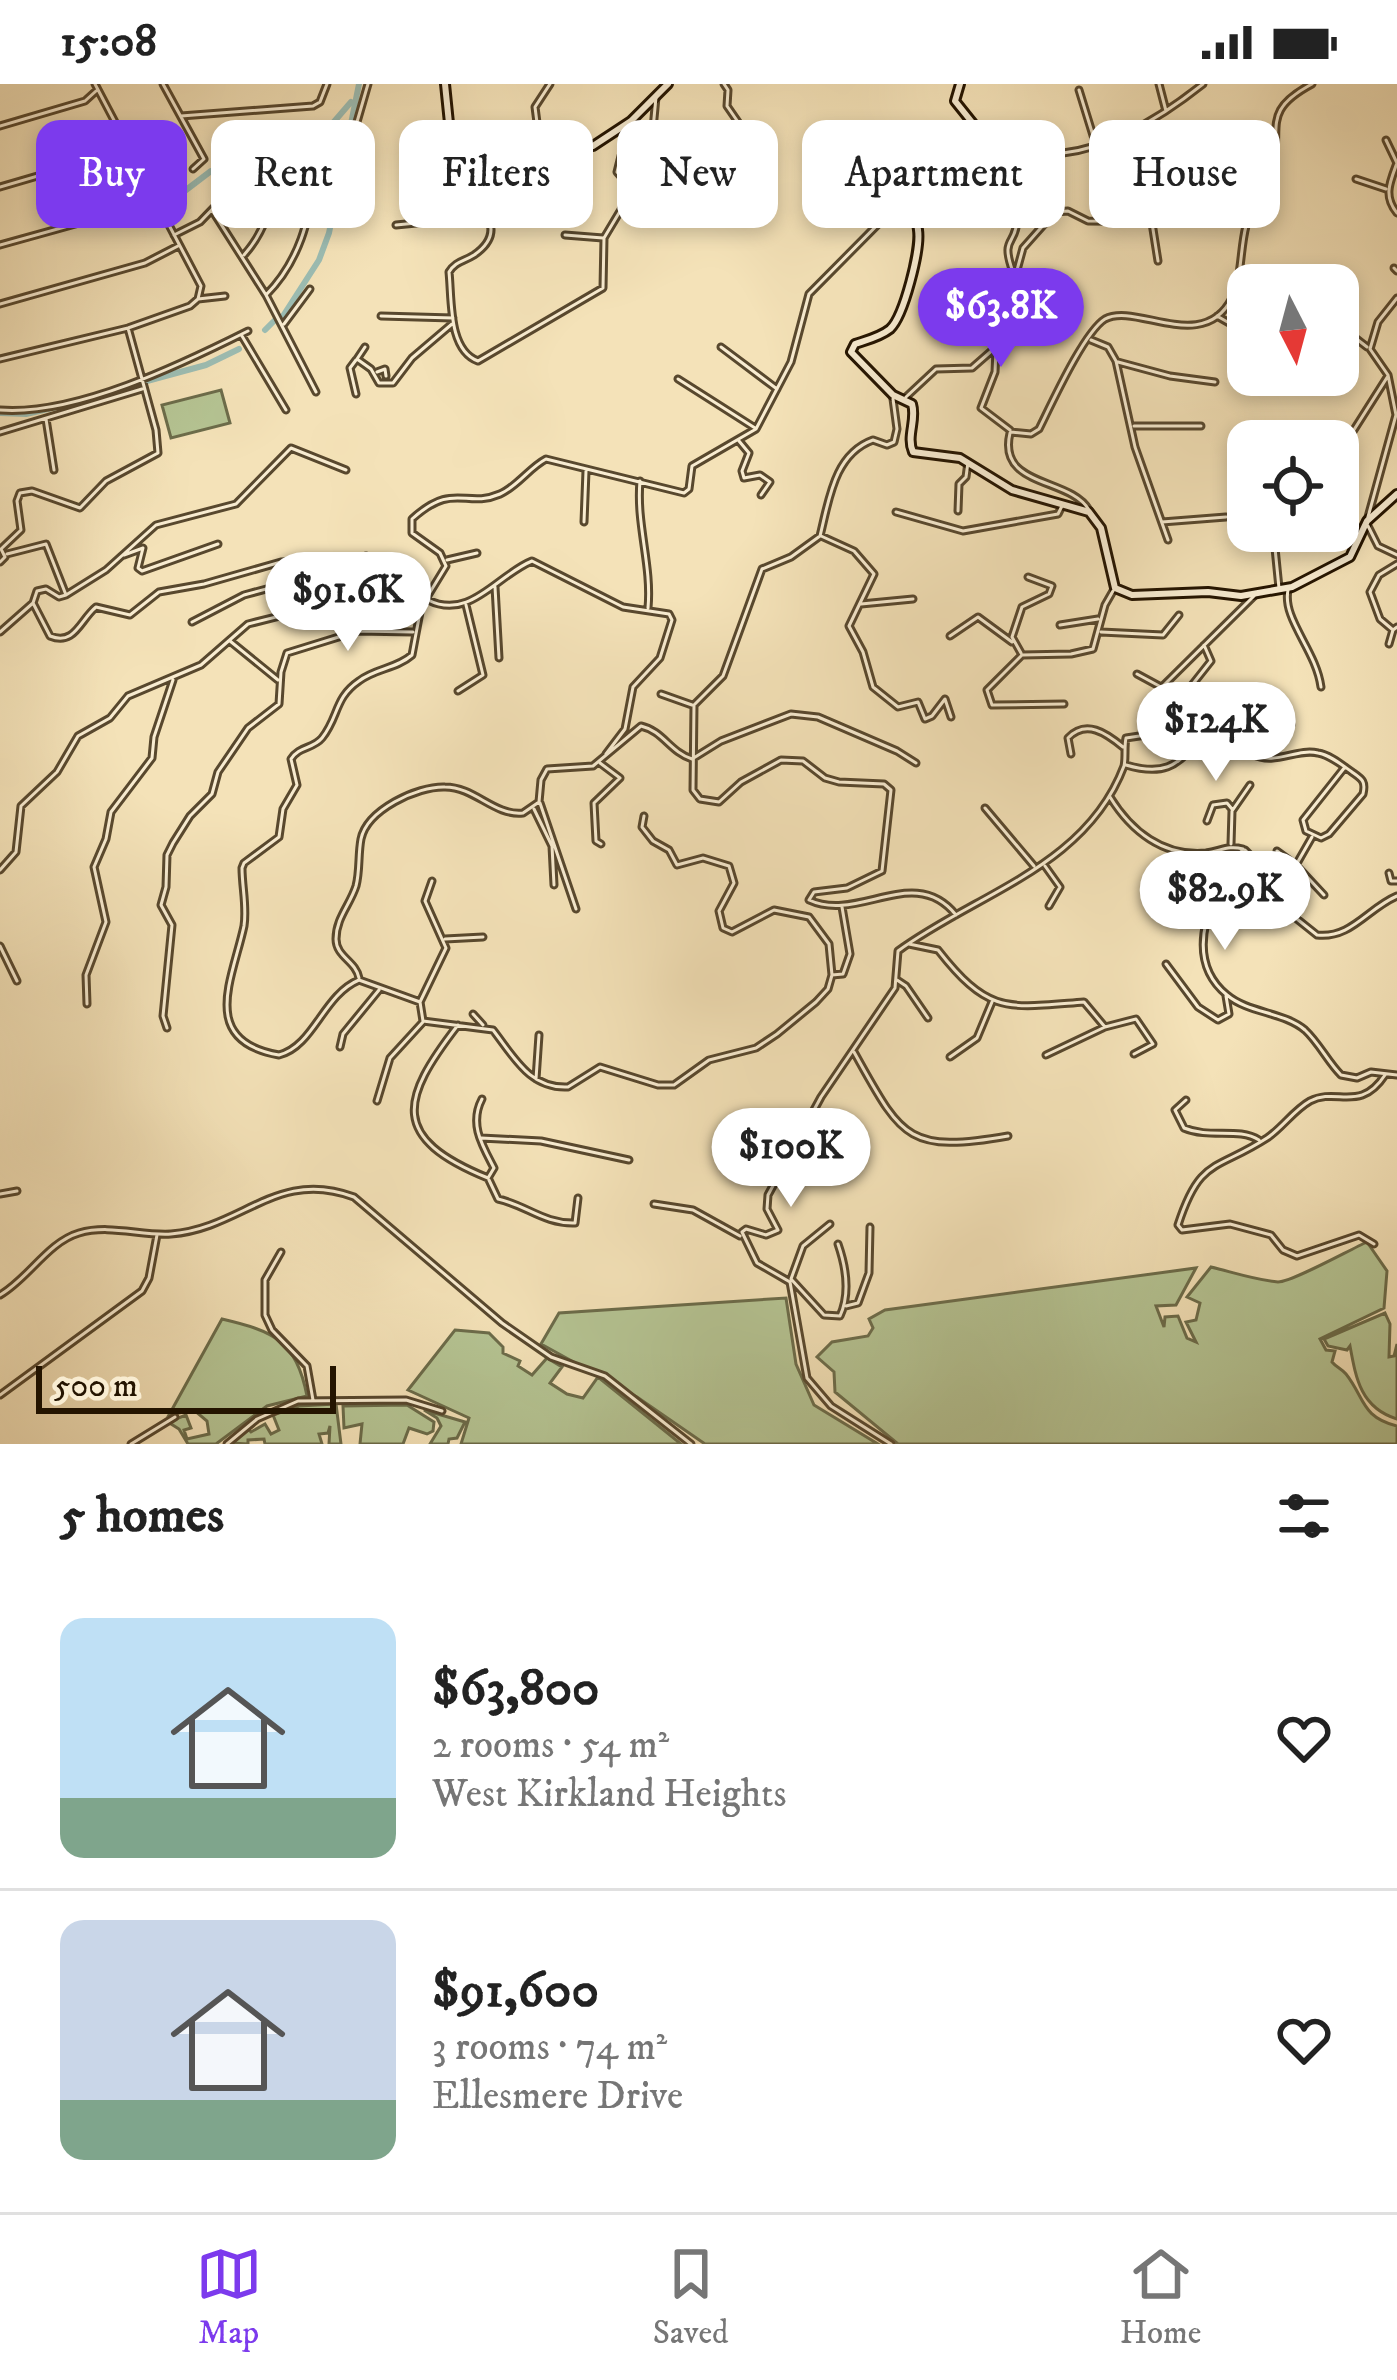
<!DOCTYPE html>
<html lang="en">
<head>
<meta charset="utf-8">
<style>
  :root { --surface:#fff; --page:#f6f6f6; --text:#222; --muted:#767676; --line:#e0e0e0; --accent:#7c3aed }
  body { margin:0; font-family:"IM FELL DW Pica",serif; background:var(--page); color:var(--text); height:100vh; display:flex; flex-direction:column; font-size:45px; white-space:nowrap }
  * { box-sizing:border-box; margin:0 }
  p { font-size:39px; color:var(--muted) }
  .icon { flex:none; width:66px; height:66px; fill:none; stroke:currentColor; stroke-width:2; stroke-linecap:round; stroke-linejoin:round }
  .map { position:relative; height:1360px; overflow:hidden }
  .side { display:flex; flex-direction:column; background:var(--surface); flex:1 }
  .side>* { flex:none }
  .hud { position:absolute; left:36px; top:36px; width:1326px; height:108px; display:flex; gap:24px }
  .needle { width:78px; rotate:174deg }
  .tools { position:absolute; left:1227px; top:180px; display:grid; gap:24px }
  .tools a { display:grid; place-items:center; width:132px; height:132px; border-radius:24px; background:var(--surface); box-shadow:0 6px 18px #0003; font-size:60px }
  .scale { position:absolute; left:36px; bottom:30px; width:300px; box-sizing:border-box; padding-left:12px; border:6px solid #241400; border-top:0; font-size:33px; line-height:42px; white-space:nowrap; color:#241400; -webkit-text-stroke:9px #f8ecd1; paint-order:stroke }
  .price { position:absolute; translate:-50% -102px; padding:0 27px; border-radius:42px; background:#fff; color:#222; font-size:39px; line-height:78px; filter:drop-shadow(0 3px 6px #0008) }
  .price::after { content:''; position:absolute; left:50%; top:72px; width:36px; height:27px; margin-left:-18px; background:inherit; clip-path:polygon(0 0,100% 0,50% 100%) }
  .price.current { background:var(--accent); color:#fff }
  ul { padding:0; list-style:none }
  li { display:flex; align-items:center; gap:36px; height:300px; padding:0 60px }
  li+li { border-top:3px solid var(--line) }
  li span { display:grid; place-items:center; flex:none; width:336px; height:240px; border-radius:24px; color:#555 }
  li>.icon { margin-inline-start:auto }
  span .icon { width:144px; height:144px; fill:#fffc; stroke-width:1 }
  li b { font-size:51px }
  h2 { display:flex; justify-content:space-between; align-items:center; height:144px; padding:0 60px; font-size:51px }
  .pill { padding:0 42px; border-radius:24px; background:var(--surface); box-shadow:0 6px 18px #0003; font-size:42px; line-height:108px }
  .pill.current { background:var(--accent); color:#fff }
  .status { display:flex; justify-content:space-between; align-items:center; height:84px; padding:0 60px; background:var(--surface); direction:ltr }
  .status svg { height:33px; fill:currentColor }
  .tabs { display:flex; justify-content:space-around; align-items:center; height:168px; border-top:3px solid var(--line); background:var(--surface); font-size:33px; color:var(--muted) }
  .tabs a { display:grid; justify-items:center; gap:6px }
  .tabs .current { color:var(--accent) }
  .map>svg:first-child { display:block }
  .green { fill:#b5c493; stroke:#6c6c4a; stroke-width:3 }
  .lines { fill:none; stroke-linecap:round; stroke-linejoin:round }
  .canal { stroke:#9cbdb3; stroke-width:6 }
  .street-casing { stroke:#58482e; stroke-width:9 }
  .secondary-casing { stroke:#241400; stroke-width:12 }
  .street { stroke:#f8ecd1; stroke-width:3 }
  .secondary { stroke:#f8ecd1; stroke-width:6 }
</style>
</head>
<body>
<div class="status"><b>15:08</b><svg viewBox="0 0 49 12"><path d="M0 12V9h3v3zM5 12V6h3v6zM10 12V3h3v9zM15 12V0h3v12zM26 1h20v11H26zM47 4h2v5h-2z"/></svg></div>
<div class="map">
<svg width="1397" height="1360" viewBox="0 0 1397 1360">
  <rect width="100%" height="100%" fill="#f4e2b8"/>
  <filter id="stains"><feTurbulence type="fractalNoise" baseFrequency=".00167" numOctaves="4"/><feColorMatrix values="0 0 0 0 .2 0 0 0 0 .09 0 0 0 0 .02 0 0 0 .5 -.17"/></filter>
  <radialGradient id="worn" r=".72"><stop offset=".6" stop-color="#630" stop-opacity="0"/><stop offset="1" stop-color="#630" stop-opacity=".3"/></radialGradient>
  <path class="green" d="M221,306L230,339L171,354L162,321Z
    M1367,1158L1387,1187L1384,1224L1320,1255L1326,1266L1335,1267L1332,1278C1336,1283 1342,1285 1346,1290C1365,1314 1361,1333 1397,1342V1360H898L835,1308L834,1288L817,1273L832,1258L868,1252L873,1244L869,1235L885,1226L1196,1184L1176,1221L1156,1222L1164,1243L1165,1233L1178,1232L1187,1254L1196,1258L1186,1238L1196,1236L1200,1219L1187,1213L1211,1183C1232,1188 1256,1196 1278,1198C1292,1198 1349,1166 1367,1158Z
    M786,1214L796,1280L814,1321L878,1360H705L637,1313L541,1260L559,1229Z
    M1385,1229L1390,1240L1389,1273L1394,1272L1397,1260V1335C1361,1324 1356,1295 1350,1262L1347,1266L1328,1262L1324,1255Z
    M222,1235C273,1247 296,1256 307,1312L267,1322L216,1360H188L179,1345L168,1338L186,1331L191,1344L184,1346L187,1355L209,1350L207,1337L194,1326L169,1331Z
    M455,1246L489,1249L503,1263V1269L520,1277L518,1282L532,1291L547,1274L562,1283L550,1299L567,1310L583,1314L598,1293L681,1360H461L469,1334L408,1306Z
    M336,1320L341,1360H329L330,1342L328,1349L319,1350L322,1360H265L264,1355L248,1356V1360L231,1359L248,1345L251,1348L265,1340L271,1350L279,1346L273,1331L299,1322Z
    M407,1321L434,1338L433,1347L427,1350L409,1344L403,1360H360L362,1340L344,1344L343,1322Z
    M424,1326L465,1338L457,1354L449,1355L448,1360H430L441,1342L437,1334Z"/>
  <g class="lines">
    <path class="canal" d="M165,122L211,87L241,84L264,70L326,47L351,18
      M283,232L319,176L329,149L359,0
      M265,246L275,236
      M147,297L206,281L239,265
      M0,329L26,330L61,322"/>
    <defs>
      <path id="street" d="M95,0L201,202L198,215
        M163,0L204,75L193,85
        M724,0L728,6L727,22L747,51
        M1159,0L1166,27
        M1079,6L1095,58
        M181,32L313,22L320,18L327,0
        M0,42L85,17L96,7
        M626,52L617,88L632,105
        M1386,56L1397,79C1390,98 1383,112 1397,129
        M350,62L368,0
        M541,70L535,23L550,0
        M1356,95L1386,105
        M641,97L672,116
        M0,103L106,72L125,60
        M463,104C484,123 508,148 474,171C463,178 456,177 449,188C452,216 448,266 478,277L603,204L604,154L650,77L656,13
        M212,126L266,211L316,308
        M1152,139L1158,177
        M396,141L487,132
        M174,151L200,138L228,109L296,81L317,78
        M565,151L603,154
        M0,161L115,129L152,110
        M244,171C262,151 276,120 268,93
        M1394,184L1397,187
        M1013,188C1000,152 1016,162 1017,136C1018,120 1001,108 1008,91C1019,64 1041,71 1063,69C1115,63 1164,31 1203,0
        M266,211C310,167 311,111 325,54
        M0,220L145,179L178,162
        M381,232L453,234
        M1217,232L1231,240L1248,236
        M284,240L310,205
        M1340,242L1367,263
        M242,252L286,326
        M1091,256L1108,263L1116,277L1135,363L1168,456
        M365,263L357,275L371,285L379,299H393L412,274L452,240
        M721,263L777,305
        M996,266L995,288L981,324L1010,346
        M0,275L128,244L190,222L198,215L225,212
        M356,276L350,284L356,310
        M1118,278L1170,292L1215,298
        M377,288L385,285L386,292
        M678,295L755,344
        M1247,295L1269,291
        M906,313L936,285L972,284L996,263L1023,164L1055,128L1068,127L1088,137L1188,138L1249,99L1261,69L1273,58
        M893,315L897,345L894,358L887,361L873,356C834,370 829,416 820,452L791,473L762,485L723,592L694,621L693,706L700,715L719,718L741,698L781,676L803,677L825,694L839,698L884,700L891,706L882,787L847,804L814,808L809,816C859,839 914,779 956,831
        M0,326C75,332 182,280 248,247
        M46,335L54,386
        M1134,342H1201
        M0,348L142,305
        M1011,348L1031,350L1039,345C1051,321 1084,248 1105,235C1136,218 1203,271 1232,214C1242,193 1240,165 1246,142C1251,123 1263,110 1269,92C1287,46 1256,30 1312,0
        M1010,349C997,404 1070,393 1089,426
        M739,357L749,369L742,387L744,394L760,391L770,398L761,411
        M1338,371L1388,292
        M640,397C636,441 652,481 648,524
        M958,427L959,400L966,393L968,378
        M896,428L963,447L1058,430L1062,422
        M1368,433L1396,331L1388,291L1370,265L1378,238L1397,214
        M584,438L586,387
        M1162,438L1226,433
        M1368,442L1378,462L1397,471
        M1310,447L1318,461
        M821,452L854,467L874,490L849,542L863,568L873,603L898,623L918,618L925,635L932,632L945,615L951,633
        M124,471L143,464L138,484L142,487L218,460
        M447,476L477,469
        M0,478L5,473L1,465L21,446L17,417L20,409L32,407L80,424L106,397L158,369L156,346L128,244
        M1397,480L1379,491L1370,508L1380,535L1393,546L1397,543
        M495,503L499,574
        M1279,504L1275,464L1282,447
        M1288,506C1282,535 1316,566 1321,603
        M66,511L106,486L156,441L236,420L291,364L346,386
        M428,516C470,537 497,491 532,477L623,523L669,530L672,536L660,574L633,603L625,645L606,670
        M33,519L50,552C75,562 80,536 96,523L130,531L159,508L204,500L281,478L324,476L343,486
        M861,520L913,515
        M192,538L244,511L296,497L308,506
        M1060,541L1098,535
        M0,548L33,519L37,507L46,505L59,513L66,511L46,460L7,470
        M1101,548L1163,551L1179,531
        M950,552L978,533L1012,558
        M230,557L278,596
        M1389,560L1393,546
        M1021,569L1012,553L1022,523L1049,510L1052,502L1028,493
        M1137,590L1161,603
        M1192,601L1211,577L1204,561
        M458,607L483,591L466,521
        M661,610L692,621
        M1064,620L992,621L987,606L1022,571L1071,570L1093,565L1105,521L1113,507
        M1230,641H1291
        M1071,670L1068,654C1086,635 1106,649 1123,663
        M600,679L620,694L594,719L596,757L601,760
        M1126,681C1190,700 1182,652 1228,641C1235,650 1241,664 1252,670C1275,682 1296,664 1318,669C1330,671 1342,681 1352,688C1362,695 1366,697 1363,710L1329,750L1321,754L1306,747L1303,736L1345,683
        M1110,713C1131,747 1163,773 1206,769C1221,767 1228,761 1243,765C1214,803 1179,872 1227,911C1248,929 1284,928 1305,946C1319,959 1328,978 1341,991L1357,994L1371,988L1397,991
        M540,719L576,825
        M985,724L1034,782
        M534,725L552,762L554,801
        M1207,737L1213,721L1227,719L1232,725
        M1231,760L1232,727L1250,701
        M1245,766L1282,804L1297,835L1317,851C1351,855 1368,824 1397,812
        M1277,767L1296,781L1324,811
        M1296,781L1312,753
        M1045,782L1060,803L1049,822
        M0,786L16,768L21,722L57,688L78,652L110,634L128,612L201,581L248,540L288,530L314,503L354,484L366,472
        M1389,789L1391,797H1397
        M432,797L425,817L446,864L420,918L423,937L493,946C514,973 530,1005 568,1003L600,983L658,1001H674L709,976L756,964L777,950L816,918L828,905L832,891L829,860L809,833L774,826L732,848L723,844L719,827L734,799L729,782L703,774L677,781L669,766L653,757L642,743L644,732
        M445,855L483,853
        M909,860L938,866C989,931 1007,924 1084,918L1105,943
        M0,862L17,897
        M1166,880L1198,923L1218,936L1229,930L1226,912
        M832,891L843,890L850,870L842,823
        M359,894C356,877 336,873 336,855C336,834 350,821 356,802C360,787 358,771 361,755C367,726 417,702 445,703C475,703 494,732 523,729L539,718L541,696L547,685L593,682L641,642C663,647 670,668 692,675L721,657L791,630L818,633L897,667L916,679
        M897,896L906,902L928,934
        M420,918L359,896C323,911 314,962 279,971C198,957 233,894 244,842C247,823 242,803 242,784L244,779L279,753L283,725L297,701L291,675C299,662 313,665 322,654C339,633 334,614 359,597C376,584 396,585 412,571L421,523L446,482L440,469L412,449V435C454,397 465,425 500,410C518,402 529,384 546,375L684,409L689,405L692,382L756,345L791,278L809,210L907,111
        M87,920L86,891L106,838L94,783L106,755L111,728L152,674L154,653L173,596
        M473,930L483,941
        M458,941C400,1016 390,1054 488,1094L494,1084C482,1061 469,1040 482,1015
        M167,944L163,932L172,841L161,821L166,803L167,771L173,759L190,732L212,710L218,688L248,644L279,620L281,588L287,569L358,547L413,548
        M340,963L343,950L379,906
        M854,968C901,1052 906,1070 1008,1052
        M1046,971L1105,943L1136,935L1153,960L1134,970
        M950,973L977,954L992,918
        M536,995L539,951
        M1186,1016L1175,1026L1184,1044C1210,1055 1238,1043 1259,1056
        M377,1017L390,974L423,938
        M481,1054L541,1057L629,1076
        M489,1096L498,1115C526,1121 544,1140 575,1139L578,1114
        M0,1110L17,1107
        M654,1120L693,1126L740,1152
        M1374,1160L1359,1151L1297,1172L1283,1166L1271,1151L1230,1140L1182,1146L1178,1141C1200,1073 1216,1087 1267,1054C1282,1044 1294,1026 1310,1017C1337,1003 1360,1029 1385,991
        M281,1168L265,1196V1231L272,1246L307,1282L313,1316
        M791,1195L824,1231L840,1232C850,1210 846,1183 838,1160
        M791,1195L803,1162L830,1140
        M0,1211C28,1195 48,1158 79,1149C110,1140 141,1152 171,1150C243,1144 277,1084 354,1113L502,1239L551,1273L605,1292L691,1360
        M846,1222L858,1219L869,1189L870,1143
        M0,1311L142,1207L149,1194L157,1151
        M131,1360L175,1333
        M227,1360L257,1335L298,1317L406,1316L442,1327
        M891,1360L831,1322L807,1294L790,1198L757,1179L742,1148L746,1145L766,1151L778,1146L767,1125L768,1111L821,1013L895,904L898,867C977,809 1086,783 1124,682C1126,674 1124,663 1126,654L1146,651L1186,624L1184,619L1165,612L1164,601L1254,512"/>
      <path id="secondary" d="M445,0L450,49L440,79L449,99L459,105L507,81L593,62L631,37L668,0
        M960,0L955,17L979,47C964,62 921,47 911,70C901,93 916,123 918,146C921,165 904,232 890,245C880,253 867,256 855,260L851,268L893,311L912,320C917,336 906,352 913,368L960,374L1012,406L1089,428L1101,444L1115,504L1132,511L1208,508L1241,512L1292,503L1350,473L1367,437L1397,410"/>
    </defs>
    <use href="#street" class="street-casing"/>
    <use href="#secondary" class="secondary-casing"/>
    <use href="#street" class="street"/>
    <use href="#secondary" class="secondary"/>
  </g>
  <rect width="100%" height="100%" filter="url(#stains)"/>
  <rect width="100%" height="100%" fill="url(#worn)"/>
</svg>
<div class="tools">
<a><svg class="needle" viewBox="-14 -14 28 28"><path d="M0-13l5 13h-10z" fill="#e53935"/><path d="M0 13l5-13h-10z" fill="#767676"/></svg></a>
<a><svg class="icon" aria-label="locate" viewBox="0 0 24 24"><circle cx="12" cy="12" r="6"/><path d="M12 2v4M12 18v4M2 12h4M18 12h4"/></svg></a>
</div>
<div class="scale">500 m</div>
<b class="price current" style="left:1001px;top:286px">$63.8K</b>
<b class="price" style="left:348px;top:570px">$91.6K</b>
<b class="price" style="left:1216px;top:700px">$124K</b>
<b class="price" style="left:1225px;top:869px">$82.9K</b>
<b class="price" style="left:791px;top:1126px">$100K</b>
<div class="hud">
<a class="pill current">Buy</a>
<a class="pill">Rent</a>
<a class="pill">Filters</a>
<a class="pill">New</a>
<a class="pill">Apartment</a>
<a class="pill">House</a>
</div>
</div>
<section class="side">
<h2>5 homes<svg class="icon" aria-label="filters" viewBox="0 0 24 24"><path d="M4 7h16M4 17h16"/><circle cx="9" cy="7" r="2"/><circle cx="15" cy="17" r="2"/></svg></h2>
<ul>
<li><span style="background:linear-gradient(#bfe0f5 75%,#7fa58c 0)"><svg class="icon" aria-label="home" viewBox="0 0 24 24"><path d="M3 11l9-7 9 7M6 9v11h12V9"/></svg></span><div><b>$63,800</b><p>2 rooms · 54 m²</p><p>West Kirkland Heights</p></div><svg class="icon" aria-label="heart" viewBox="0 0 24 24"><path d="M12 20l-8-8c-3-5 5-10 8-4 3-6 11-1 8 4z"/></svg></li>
<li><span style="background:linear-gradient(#c9d6e8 75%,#7fa58c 0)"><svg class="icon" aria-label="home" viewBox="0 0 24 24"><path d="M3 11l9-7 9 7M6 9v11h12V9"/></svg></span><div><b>$91,600</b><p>3 rooms · 74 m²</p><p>Ellesmere Drive</p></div><svg class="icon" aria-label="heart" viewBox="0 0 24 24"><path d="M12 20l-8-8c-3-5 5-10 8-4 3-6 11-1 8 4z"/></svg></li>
</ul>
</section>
<nav class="tabs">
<a class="current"><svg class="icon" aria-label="map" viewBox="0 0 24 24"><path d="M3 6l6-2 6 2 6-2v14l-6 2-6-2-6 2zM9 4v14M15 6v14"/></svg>Map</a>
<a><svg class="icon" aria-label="saved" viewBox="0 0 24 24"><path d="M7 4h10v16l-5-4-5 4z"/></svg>Saved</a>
<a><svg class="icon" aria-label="home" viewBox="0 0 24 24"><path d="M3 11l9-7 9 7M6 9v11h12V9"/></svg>Home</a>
</nav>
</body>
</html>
